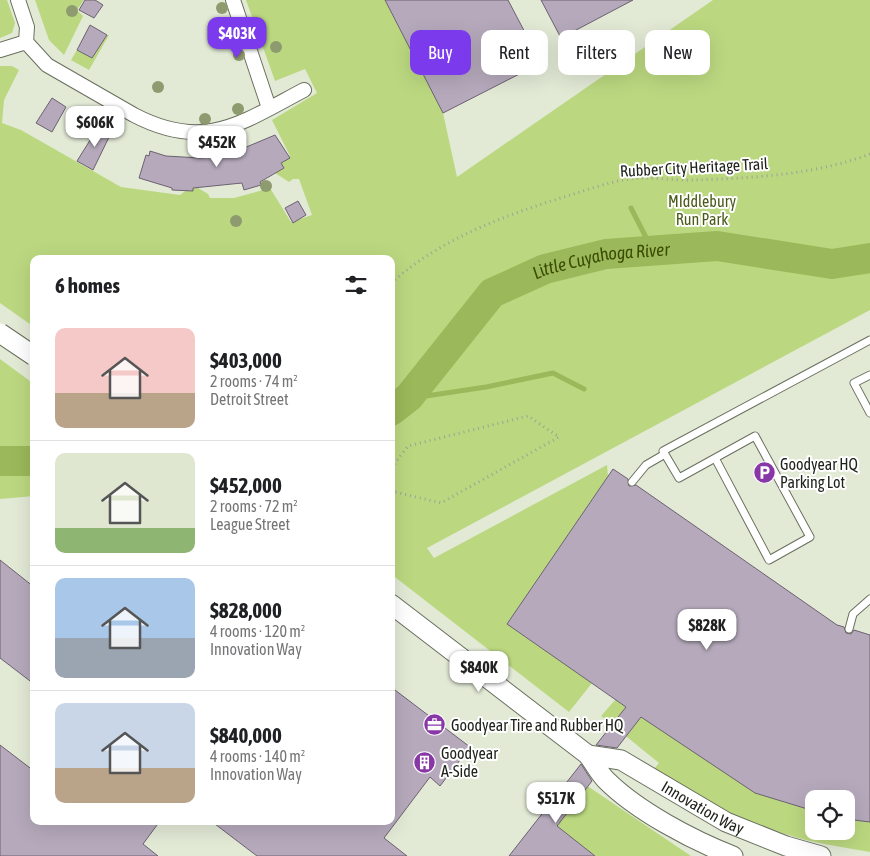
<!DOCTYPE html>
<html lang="en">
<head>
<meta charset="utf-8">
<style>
  :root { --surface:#fff; --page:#f2f2f2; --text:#202124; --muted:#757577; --line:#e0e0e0; --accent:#7c3aed }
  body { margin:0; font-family:"Asap Condensed",sans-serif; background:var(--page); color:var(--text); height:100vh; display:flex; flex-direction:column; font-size:19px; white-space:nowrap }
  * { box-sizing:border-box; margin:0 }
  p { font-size:16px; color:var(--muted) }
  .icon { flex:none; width:28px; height:28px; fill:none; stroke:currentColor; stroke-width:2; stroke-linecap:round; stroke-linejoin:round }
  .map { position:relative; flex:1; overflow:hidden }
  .drawer { position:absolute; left:30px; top:255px; width:365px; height:570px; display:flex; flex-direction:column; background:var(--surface); border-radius:10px; box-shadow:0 5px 20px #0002 }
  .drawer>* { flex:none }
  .hud { position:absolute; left:410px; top:30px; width:385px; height:45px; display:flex; gap:10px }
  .fabs { position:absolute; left:805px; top:790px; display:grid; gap:10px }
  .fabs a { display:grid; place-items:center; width:50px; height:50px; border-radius:10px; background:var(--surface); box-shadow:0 5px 20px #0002; font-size:25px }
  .price { position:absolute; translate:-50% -42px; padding:0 11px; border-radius:10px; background:#fff; color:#222; font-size:16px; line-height:32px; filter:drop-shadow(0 1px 2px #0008) }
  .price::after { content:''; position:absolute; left:50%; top:30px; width:15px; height:11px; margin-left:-8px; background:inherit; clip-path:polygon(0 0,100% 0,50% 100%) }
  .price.on { background:var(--accent); color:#fff }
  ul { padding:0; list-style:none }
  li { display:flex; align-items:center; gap:15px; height:125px; padding:0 25px }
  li+li { border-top:1px solid var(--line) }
  li span { display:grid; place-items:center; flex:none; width:140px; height:100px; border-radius:10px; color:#555 }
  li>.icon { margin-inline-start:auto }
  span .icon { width:60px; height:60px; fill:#fffc; stroke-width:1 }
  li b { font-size:21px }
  h2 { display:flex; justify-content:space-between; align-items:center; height:60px; padding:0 25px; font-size:21px }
  .pill { padding:0 18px; border-radius:10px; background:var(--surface); box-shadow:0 5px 20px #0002; font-size:18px; line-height:45px }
  .pill.on { background:var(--accent); color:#fff }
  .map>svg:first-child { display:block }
  .green { fill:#bbd880 }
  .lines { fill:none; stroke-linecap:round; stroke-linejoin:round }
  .stream { stroke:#9bb85a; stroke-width:5 }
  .river { stroke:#9bb85a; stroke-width:30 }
  .building { fill:#b5a9bb; stroke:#6c6171 }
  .lane-casing { stroke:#69705e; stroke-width:9 }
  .street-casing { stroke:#69705e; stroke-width:16 }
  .secondary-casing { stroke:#69705e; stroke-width:21 }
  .path { stroke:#9da394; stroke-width:3; stroke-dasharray:1 4; stroke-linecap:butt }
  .lane { stroke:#fff; stroke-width:7 }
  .street { stroke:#fff; stroke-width:14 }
  .secondary { stroke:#fff; stroke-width:19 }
  .secondary-bridge-casing { stroke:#69705e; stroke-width:21; stroke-linecap:butt }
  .secondary-bridge { stroke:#fff; stroke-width:19 }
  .tree { fill:#8e9b6e }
  .labels { text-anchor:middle; stroke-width:4; stroke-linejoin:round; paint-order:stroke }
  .street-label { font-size:16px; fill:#20231c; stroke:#fff }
  .park-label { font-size:16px; fill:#495b19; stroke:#fff }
  .poi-label { font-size:16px; fill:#20231c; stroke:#fff; text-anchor:start }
  .water-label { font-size:18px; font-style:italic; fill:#3a4c03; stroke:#fff }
</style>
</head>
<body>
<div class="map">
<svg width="870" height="856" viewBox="0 0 870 856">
  <rect width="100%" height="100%" fill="#e2ead6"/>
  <path class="green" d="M0,0H7L15,23L12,33L0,38Z
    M35,0H84L77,10L83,16L64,55L49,40Z
    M246,0H385L443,113L457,177L713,0H870V310L427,548L434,558L607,465L608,476L507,624L592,683L569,712L391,574V259H34V327L0,303V66H12L19,70L4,100L2,123L21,130L121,187L180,195L193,185L208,194L210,198H234L270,188L291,222L312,215L299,179H293L289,182L275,173L284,168L281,162L290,156L272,120L317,93L305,69L275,81Z
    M107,35H109L89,70L71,60L77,50L92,58Z
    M0,359L34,384V496L0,499Z
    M616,699L814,811V831H846V819L870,821V852C849,848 827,845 806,840C751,826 700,800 653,770L659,763L601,716Z
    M586,785L691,856H595L557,826Z"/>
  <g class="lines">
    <path class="stream" d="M631,208L653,251
      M406,399L486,387L553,373L584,389"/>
    <g class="river">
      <path id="s1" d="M391,411L409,397L492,293L545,269L606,254L717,246L832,264L870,258"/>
      <path d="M0,461H34"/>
    </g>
  </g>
  <path class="building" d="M85,0H95L103,5L94,18L79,10Z
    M385,0H508L541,63L443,113Z
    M541,0H633L561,38Z
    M90,25L107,35L92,58L77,50Z
    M52,98L66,107L52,132L36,123Z
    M99,126L111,133L93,170L77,161Z
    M275,135L290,158L281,163L284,168L260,182L261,185L244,190L242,183L193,188V191L172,190V188L139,178L146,155L149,156L150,151L166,156L200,158L225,156Z
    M298,201L306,215L293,223L285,208Z
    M613,469L628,479L629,486L636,485L837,625L844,627L846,633L851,634L854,630L870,635V822L846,819V799H814V811L755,793L641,717L617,748L596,745L626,707L507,624Z
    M0,560L34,587V684L0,658Z
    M391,687L470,747L440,786L430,777L384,838L407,856H257L211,821H391Z
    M0,745L34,771V821H160L143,844L158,856H0Z
    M581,764L592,781L557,826L595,856H509Z"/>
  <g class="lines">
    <defs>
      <path id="lane" d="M870,375L854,383L870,413
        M715,458L769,560L810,537L755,436L679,478L663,451L870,340
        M632,482L646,465L665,454
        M849,629L853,614L870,599"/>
      <path id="street" d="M18,0L27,27L26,42
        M233,0L269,108
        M26,42L47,65L134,115C205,152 241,123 304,90
        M0,50L26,42"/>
      <g id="secondary">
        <path d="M391,604L588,755C594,763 599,773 606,780C637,811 692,840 733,856"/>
        <path id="s2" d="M588,755L621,760L726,822L786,846L821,856"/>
      </g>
    </defs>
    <use href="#lane" class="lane-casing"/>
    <use href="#street" class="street-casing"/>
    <use href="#secondary" class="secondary-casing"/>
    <path class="path" d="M391,283C442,238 503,216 567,196C587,190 609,182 629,179C650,176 673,181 694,180C752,178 815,175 870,154
      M391,468L408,446L528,416L559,437L441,503L391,491"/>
    <use href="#lane" class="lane"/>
    <use href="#street" class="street"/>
    <use href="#secondary" class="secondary"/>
    <defs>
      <path id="secondary-bridge" d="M0,333L34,356"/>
    </defs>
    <use href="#secondary-bridge" class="secondary-bridge-casing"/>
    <use href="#secondary-bridge" class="secondary-bridge"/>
  </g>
  <g class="tree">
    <circle cx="222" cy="8" r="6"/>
    <circle cx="72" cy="11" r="6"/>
    <circle cx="231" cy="32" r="6"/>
    <circle cx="276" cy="47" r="6"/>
    <circle cx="239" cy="55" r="6"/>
    <circle cx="158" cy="87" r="6"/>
    <circle cx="238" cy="109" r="6"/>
    <circle cx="205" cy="119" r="6"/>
    <circle cx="266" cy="186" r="6"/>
    <circle cx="236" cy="221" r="6"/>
  </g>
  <defs>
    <symbol id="parking-disc" viewBox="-11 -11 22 22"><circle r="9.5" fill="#8737a6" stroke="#fff"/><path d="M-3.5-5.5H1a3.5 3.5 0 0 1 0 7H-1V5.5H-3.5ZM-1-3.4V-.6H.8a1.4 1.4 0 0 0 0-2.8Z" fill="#fff"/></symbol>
    <symbol id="office-disc" viewBox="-11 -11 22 22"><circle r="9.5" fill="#8737a6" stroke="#fff"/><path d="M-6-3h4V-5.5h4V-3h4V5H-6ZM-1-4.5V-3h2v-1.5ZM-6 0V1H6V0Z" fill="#fff"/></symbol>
    <symbol id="building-disc" viewBox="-11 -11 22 22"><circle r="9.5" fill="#8737a6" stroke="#fff"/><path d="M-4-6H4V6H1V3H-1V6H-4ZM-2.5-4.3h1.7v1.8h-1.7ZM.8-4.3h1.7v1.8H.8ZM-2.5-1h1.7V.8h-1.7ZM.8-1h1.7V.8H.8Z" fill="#fff"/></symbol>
  </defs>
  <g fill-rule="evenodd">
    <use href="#parking-disc" x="752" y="460" width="25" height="25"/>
    <use href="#office-disc" x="422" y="712" width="25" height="25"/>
    <use href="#building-disc" x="412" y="750" width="25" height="25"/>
  </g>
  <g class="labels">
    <g class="street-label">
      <text transform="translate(694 167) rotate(-3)" y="6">Rubber City Heritage Trail</text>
      <text dy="6" stroke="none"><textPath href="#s2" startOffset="128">Innovation Way</textPath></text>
    </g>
    <g class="park-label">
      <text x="702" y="207">MIddlebury<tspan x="702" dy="18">Run Park</tspan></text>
    </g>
    <g class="poi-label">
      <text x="780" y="470">Goodyear HQ<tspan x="780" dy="18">Parking Lot</tspan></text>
      <text x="451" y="731">Goodyear Tire and Rubber HQ</text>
      <text x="441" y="759">Goodyear<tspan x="441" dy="18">A-Side</tspan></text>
    </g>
    <g class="water-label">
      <text dy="6" stroke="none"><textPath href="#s1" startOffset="271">Little Cuyahoga River</textPath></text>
    </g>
  </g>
</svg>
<div class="fabs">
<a><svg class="icon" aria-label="locate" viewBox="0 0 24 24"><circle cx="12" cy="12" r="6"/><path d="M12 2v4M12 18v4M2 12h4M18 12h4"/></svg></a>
</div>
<b class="price on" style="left:237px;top:59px">$403K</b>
<b class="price" style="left:95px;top:148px">$606K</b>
<b class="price" style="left:217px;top:168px">$452K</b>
<b class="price" style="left:707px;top:651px">$828K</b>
<b class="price" style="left:479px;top:693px">$840K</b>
<b class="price" style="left:556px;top:824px">$517K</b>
<div class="hud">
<a class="pill on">Buy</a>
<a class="pill">Rent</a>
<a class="pill">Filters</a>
<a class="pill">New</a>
</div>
<section class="drawer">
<h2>6 homes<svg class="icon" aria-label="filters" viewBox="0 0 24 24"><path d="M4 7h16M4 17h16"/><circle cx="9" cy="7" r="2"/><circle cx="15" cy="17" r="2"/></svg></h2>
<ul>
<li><span style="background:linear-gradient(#f6c9c9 65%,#b9a48a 0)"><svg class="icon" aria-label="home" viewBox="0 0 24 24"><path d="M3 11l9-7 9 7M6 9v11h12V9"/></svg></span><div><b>$403,000</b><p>2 rooms · 74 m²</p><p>Detroit Street</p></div></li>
<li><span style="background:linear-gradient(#dfe7d0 75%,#8fb573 0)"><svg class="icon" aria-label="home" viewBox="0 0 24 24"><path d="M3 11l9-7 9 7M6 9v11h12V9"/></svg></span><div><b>$452,000</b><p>2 rooms · 72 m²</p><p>League Street</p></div></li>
<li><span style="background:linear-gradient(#a9c7e8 60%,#9aa5b1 0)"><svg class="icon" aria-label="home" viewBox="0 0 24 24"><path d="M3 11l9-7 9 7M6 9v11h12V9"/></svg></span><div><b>$828,000</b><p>4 rooms · 120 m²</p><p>Innovation Way</p></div></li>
<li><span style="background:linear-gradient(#c9d6e8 65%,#b9a48a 0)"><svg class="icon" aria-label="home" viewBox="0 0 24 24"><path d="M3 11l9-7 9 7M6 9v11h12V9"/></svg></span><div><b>$840,000</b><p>4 rooms · 140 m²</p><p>Innovation Way</p></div></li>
</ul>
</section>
</div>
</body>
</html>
